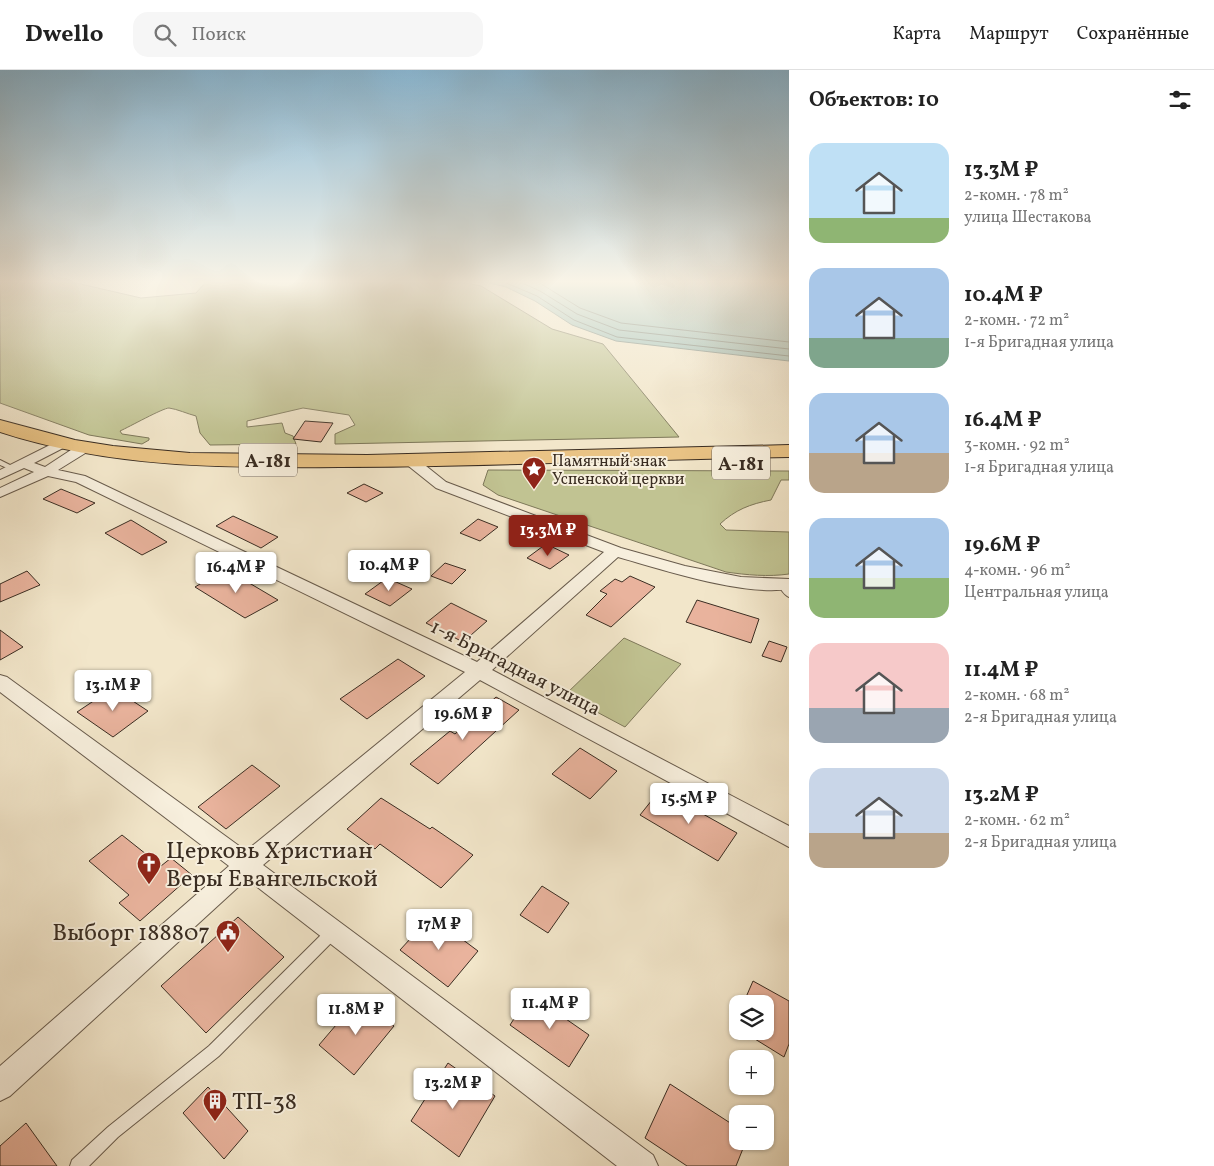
<!DOCTYPE html>
<html lang="ru">
<head>
<meta charset="utf-8">
<style>
  :root { --surface:#fff; --page:#f6f6f6; --text:#222; --muted:#767676; --line:#e0e0e0; --accent:#8f2418 }
  body { margin:0; font-family:Vollkorn,serif; background:var(--page); color:var(--text); height:100vh; display:flex; flex-direction:column; font-size:19px; white-space:nowrap }
  * { box-sizing:border-box; margin:0 }
  p { font-size:16px; color:var(--muted) }
  .icon { flex:none; width:28px; height:28px; fill:none; stroke:currentColor; stroke-width:2; stroke-linecap:round; stroke-linejoin:round }
  .map { position:relative; flex:1; overflow:hidden }
  .panel { display:flex; flex-direction:column; background:var(--surface); width:425px }
  .panel>* { flex:none }
  .buttons { position:absolute; left:729px; top:925px; display:grid; gap:10px }
  .buttons a { display:grid; place-items:center; width:45px; height:45px; border-radius:10px; background:var(--surface); box-shadow:0 1px 4px #0004; font-size:25px }
  .price { position:absolute; translate:-50% -42px; padding:0 11px; border-radius:5px; background:#fff; color:#222; font-size:16px; line-height:32px; filter:drop-shadow(0 1px 2px #0008) }
  .price::after { content:''; position:absolute; left:50%; top:30px; width:15px; height:11px; margin-left:-8px; background:inherit; clip-path:polygon(0 0,100% 0,50% 100%) }
  .price.active { background:var(--accent); color:#fff }
  ul { padding:0; list-style:none }
  li { display:flex; align-items:center; gap:15px; height:125px; padding:0 20px }
  li span { display:grid; place-items:center; flex:none; width:140px; height:100px; border-radius:15px; color:#555 }
  li>.icon { margin-inline-start:auto }
  span .icon { width:60px; height:60px; fill:#fffc; stroke-width:1 }
  li b { font-size:21px }
  h2 { display:flex; justify-content:space-between; align-items:center; height:60px; padding:0 20px; font-size:21px }
  header { display:flex; align-items:center; gap:30px; box-sizing:border-box; height:70px; padding:0 25px; background:var(--surface); border-bottom:1px solid var(--line) }
  header strong { font-size:24px }
  nav { display:flex; gap:28px; margin-inline-start:auto; font-size:18px }
  .search { width:350px; height:45px; background:var(--page); display:flex; align-items:center; gap:12px; box-sizing:border-box; padding:0 18px; border-radius:15px; color:var(--muted); font-size:19px }
  main { display:flex; flex:1; min-height:0 }
  .map>svg:first-child { display:block }
  .green { fill:#c1c392; stroke:#7e785a }
  .water { fill:#9bbfb8; stroke:#74857c }
  .lines { fill:none; stroke-linecap:round; stroke-linejoin:round }
  .shore { stroke:#6a766d; stroke-width:1 }
  .building { fill:#e9b39d; stroke:#3a2d22 }
  .lane-casing { stroke:#685b4c; stroke-width:2 }
  .street-casing { stroke:#685b4c; stroke-width:2 }
  .primary-casing { stroke:#3a2d22; stroke-width:2 }
  .lane { fill:#f7efdd; fill-rule:evenodd }
  .street { fill:#f7efdd; fill-rule:evenodd }
  .primary { fill:#e9c385; fill-rule:evenodd }
  .labels { text-anchor:middle; stroke-width:4; stroke-linejoin:round; paint-order:stroke }
  .far-poi-label { font-size:16px; fill:#3a2d22; stroke:#f7efdd; text-anchor:start }
  .shield { fill:#f7efdd; stroke:#73675a; stroke-width:1 }
  .shield-label { font-size:19px; font-weight:bold; fill:#3a2d22 }
  .street-label { font-size:20px; fill:#3a2d22; stroke:#f7efdd }
  .near-poi-label { font-size:24px; fill:#3a2d22; stroke:#f7efdd; text-anchor:start }
</style>
</head>
<body>
<header>
<strong>Dwello</strong>
<div class="search"><svg class="icon" aria-label="search" viewBox="0 0 24 24"><circle cx="10" cy="10" r="6"/><path d="M15 15l6 6"/></svg>Поиск</div>
<nav><a>Карта</a><a>Маршрут</a><a>Сохранённые</a></nav>
</header>
<main>
<div class="map">
<svg width="789" height="1096" viewBox="0 0 789 1096">
  <rect width="100%" height="100%" fill="#f2e6ca"/>
  <filter id="stains"><feTurbulence type="fractalNoise" baseFrequency=".004" numOctaves="4"/><feColorMatrix values="0 0 0 0 .2 0 0 0 0 .09 0 0 0 0 .02 0 0 0 .5 -.17"/></filter>
  <radialGradient id="worn" r=".72"><stop offset=".6" stop-color="#630" stop-opacity="0"/><stop offset="1" stop-color="#630" stop-opacity=".3"/></radialGradient>
  <path class="green" d="M0,212H72L141,228L196,223L206,212H461L481,216L552,259L603,274L679,367L335,374V364L355,355L349,345L303,338L247,351V357L282,353L285,363L293,366L296,374L210,375L200,363L196,346C188,344 177,339 169,338C163,338 129,357 120,361L122,364L149,368V370L142,374L89,365L0,333Z
    M488,400L789,401V410H781L771,430C750,434 735,440 720,454L726,460L789,462V504C768,507 747,505 726,502L498,425L483,415Z
    M624,568L681,594L625,657L565,625Z"/>
  <path class="water" d="M486,212H789V291L616,271L572,255L535,231L506,217Z"/>
  <g class="lines">
    <path class="shore" d="M504,212L537,226L574,250L617,267L789,286
      M520,212L540,221L577,244L619,260L789,279
      M538,212L580,238L621,253L789,272"/>
  </g>
  <path class="building" d="M305,351L333,353L321,372L293,369Z
    M364,414L383,423L366,432L347,423Z
    M61,419L95,433L77,443L43,429Z
    M233,446L278,467L261,478L216,456Z
    M478,449L498,457L480,471L460,463Z
    M131,450L167,472L142,485L105,463Z
    M546,474L569,485L550,499L527,488Z
    M445,493L466,500L452,514L431,506Z
    M27,501L40,515L0,532V514Z
    M229,501L278,530L245,548L195,517L220,502L223,504Z
    M630,506L655,517L611,557L586,545L607,524L600,521L615,509L622,512Z
    M387,508L412,519L390,536L365,524Z
    M697,530L759,549L751,573L686,552Z
    M451,533L487,551L463,572L426,553Z
    M0,560L23,577L0,590Z
    M769,571L787,577L781,592L762,586Z
    M398,589L425,606L367,649L340,629Z
    M113,618L148,641L113,667L77,642Z
    M496,627L519,640L438,714L410,694L450,661L455,664Z
    M580,678L617,701L590,729L552,704Z
    M252,695L280,716L226,759L198,737Z
    M660,720L737,763L718,791L640,745Z
    M381,728L430,759L432,757L473,785L441,818L380,774L375,779L347,759Z
    M122,765L161,796L171,788L192,805L140,851L119,833L129,825L89,791Z
    M542,816L569,833L548,863L520,845Z
    M431,846L478,881L448,917L400,880Z
    M238,847L284,887L206,963L161,916Z
    M753,911L789,931V974L784,987L742,961H765V934H743Z
    M530,924L589,965L569,997L510,955Z
    M359,928L394,956L354,1005L319,975Z
    M448,993L495,1026L459,1087L411,1051Z
    M670,1014L738,1058V1071H746L736,1096H687L645,1068Z
    M208,1017L248,1061L224,1089L183,1043Z
    M26,1053L57,1096H0V1076Z"/>
  <g class="lines">
    <defs>
      <path id="lane" d="M0,390L16,398L17,399L14,401L0,395Z
        M779,513H785L789,518V527C784,525 781,519 778,515Z
        M333,856L338,858L339,862L338,866L219,986L118,1067L89,1096H70L72,1090L108,1057L209,976L328,858Z"/>
      <path id="street" d="M60,370L67,374L65,377L34,393L45,397L77,376H87L89,379L87,382L58,400L85,406L477,592L604,482L436,418L406,394L404,391L406,388H416L446,412L621,478L685,496L741,507L789,509V519C742,526 664,500 618,487L492,600L789,756V777L480,610L263,795L653,1085L658,1096H617L247,809L10,1026L0,1031V996L229,796L0,622V605L7,607L246,781L465,602L76,412L48,406L0,427V418L34,402L24,398L0,409V400Z"/>
      <path id="primary" d="M0,350L75,370L113,376L190,383L367,385L789,375V387C639,389 489,397 339,397C224,398 110,398 0,362Z"/>
    </defs>
    <use href="#lane" class="lane-casing"/>
    <use href="#street" class="street-casing"/>
    <use href="#primary" class="primary-casing"/>
    <use href="#lane" class="lane"/>
    <use href="#street" class="street"/>
    <use href="#primary" class="primary"/>
  </g>
  <linearGradient id="sky" x2="0" y2="1"><stop stop-color="#89b8d5"/><stop offset="0.58" stop-color="#f9f4e7"/><stop offset="1" stop-color="#f9f4e7" stop-opacity="0"/></linearGradient>
  <rect width="789" height="365" fill="url(#sky)"/>
  <defs>
    <symbol id="sight-pin" viewBox="-11 -11 22 30"><path d="M0 17L-7.5 6A9.5 9.5 0 1 1 7.5 6Z" fill="#8f2418" stroke="#f7efdd"/><path d="M0-6L1.8-2.2L6-1.7L2.9 1.2L3.7 5.4L0 3.3L-3.7 5.4L-2.9 1.2L-6-1.7L-1.8-2.2Z" fill="#fff"/></symbol>
    <symbol id="church-pin" viewBox="-11 -11 22 30"><path d="M0 17L-7.5 6A9.5 9.5 0 1 1 7.5 6Z" fill="#8f2418" stroke="#f7efdd"/><path d="M-1.2-6h2.4v3.5h3.3v2.4h-3.3V6h-2.4V-.1h-3.3v-2.4h3.3Z" fill="#fff"/></symbol>
    <symbol id="civic-pin" viewBox="-11 -11 22 30"><path d="M0 17L-7.5 6A9.5 9.5 0 1 1 7.5 6Z" fill="#8f2418" stroke="#f7efdd"/><path d="M-.6-6.5H3V-4.5H.6V-3L4-1V1h2V6H-6V1h2V-1L-.6-3ZM-1.2 2.5V6h2.4V2.5Z" fill="#fff"/></symbol>
    <symbol id="building-pin" viewBox="-11 -11 22 30"><path d="M0 17L-7.5 6A9.5 9.5 0 1 1 7.5 6Z" fill="#8f2418" stroke="#f7efdd"/><path d="M-4-6H4V6H1V3H-1V6H-4ZM-2.5-4.3h1.7v1.8h-1.7ZM.8-4.3h1.7v1.8H.8ZM-2.5-1h1.7V.8h-1.7ZM.8-1h1.7V.8H.8Z" fill="#fff"/></symbol>
  </defs>
  <g fill-rule="evenodd">
    <use href="#sight-pin" x="520" y="385" width="28" height="38"/>
    <use href="#church-pin" x="135" y="780" width="28" height="38"/>
    <use href="#civic-pin" x="214" y="848" width="28" height="38"/>
    <use href="#building-pin" x="201" y="1017" width="28" height="38"/>
  </g>
  <g class="labels">
    <g class="far-poi-label">
      <text x="552" y="396">Памятный знак<tspan x="552" dy="18">Успенской церкви</tspan></text>
    </g>
    <g class="shield">
      <rect x="239" y="373.5" width="58" height="33" rx="4"/>
      <rect x="712" y="376.5" width="58" height="33" rx="4"/>
    </g>
    <g class="shield-label">
      <text x="268" y="397">А-181</text>
      <text x="741" y="400">А-181</text>
    </g>
    <g class="street-label">
      <text transform="translate(516 597) rotate(27)" y="7">1-я Бригадная улица</text>
    </g>
    <g class="near-poi-label">
      <text x="166" y="788">Церковь Христиан<tspan x="166" dy="28">Веры Евангельской</tspan></text>
      <text x="210" y="870" text-anchor="end">Выборг 188807</text>
      <text x="232" y="1039">ТП-38</text>
    </g>
  </g>
  <rect width="100%" height="100%" filter="url(#stains)"/>
  <rect width="100%" height="100%" fill="url(#worn)"/>
</svg>
<div class="buttons">
<a><svg class="icon" aria-label="layers" viewBox="0 0 24 24"><path d="M12 4l9 5-9 5-9-5zM3 14l9 5 9-5"/></svg></a>
<a>+</a>
<a>−</a>
</div>
<b class="price active" style="left:548px;top:487px">13.3M ₽</b>
<b class="price" style="left:389px;top:522px">10.4M ₽</b>
<b class="price" style="left:236px;top:524px">16.4M ₽</b>
<b class="price" style="left:113px;top:642px">13.1M ₽</b>
<b class="price" style="left:463px;top:671px">19.6M ₽</b>
<b class="price" style="left:689px;top:755px">15.5M ₽</b>
<b class="price" style="left:439px;top:881px">17M ₽</b>
<b class="price" style="left:550px;top:960px">11.4M ₽</b>
<b class="price" style="left:356px;top:966px">11.8M ₽</b>
<b class="price" style="left:453px;top:1040px">13.2M ₽</b>
</div>
<section class="panel">
<h2>Объектов: 10<svg class="icon" aria-label="filters" viewBox="0 0 24 24"><path d="M4 7h16M4 17h16"/><circle cx="9" cy="7" r="2"/><circle cx="15" cy="17" r="2"/></svg></h2>
<ul>
<li><span style="background:linear-gradient(#bfe0f5 75%,#8fb573 0)"><svg class="icon" aria-label="home" viewBox="0 0 24 24"><path d="M3 11l9-7 9 7M6 9v11h12V9"/></svg></span><div><b>13.3M ₽</b><p>2-комн. · 78 m²</p><p>улица Шестакова</p></div></li>
<li><span style="background:linear-gradient(#a9c7e8 70%,#7fa58c 0)"><svg class="icon" aria-label="home" viewBox="0 0 24 24"><path d="M3 11l9-7 9 7M6 9v11h12V9"/></svg></span><div><b>10.4M ₽</b><p>2-комн. · 72 m²</p><p>1-я Бригадная улица</p></div></li>
<li><span style="background:linear-gradient(#a9c7e8 60%,#b9a48a 0)"><svg class="icon" aria-label="home" viewBox="0 0 24 24"><path d="M3 11l9-7 9 7M6 9v11h12V9"/></svg></span><div><b>16.4M ₽</b><p>3-комн. · 92 m²</p><p>1-я Бригадная улица</p></div></li>
<li><span style="background:linear-gradient(#a9c7e8 60%,#8fb573 0)"><svg class="icon" aria-label="home" viewBox="0 0 24 24"><path d="M3 11l9-7 9 7M6 9v11h12V9"/></svg></span><div><b>19.6M ₽</b><p>4-комн. · 96 m²</p><p>Центральная улица</p></div></li>
<li><span style="background:linear-gradient(#f6c9c9 65%,#9aa5b1 0)"><svg class="icon" aria-label="home" viewBox="0 0 24 24"><path d="M3 11l9-7 9 7M6 9v11h12V9"/></svg></span><div><b>11.4M ₽</b><p>2-комн. · 68 m²</p><p>2-я Бригадная улица</p></div></li>
<li><span style="background:linear-gradient(#c9d6e8 65%,#b9a48a 0)"><svg class="icon" aria-label="home" viewBox="0 0 24 24"><path d="M3 11l9-7 9 7M6 9v11h12V9"/></svg></span><div><b>13.2M ₽</b><p>2-комн. · 62 m²</p><p>2-я Бригадная улица</p></div></li>
</ul>
</section>
</main>
</body>
</html>
